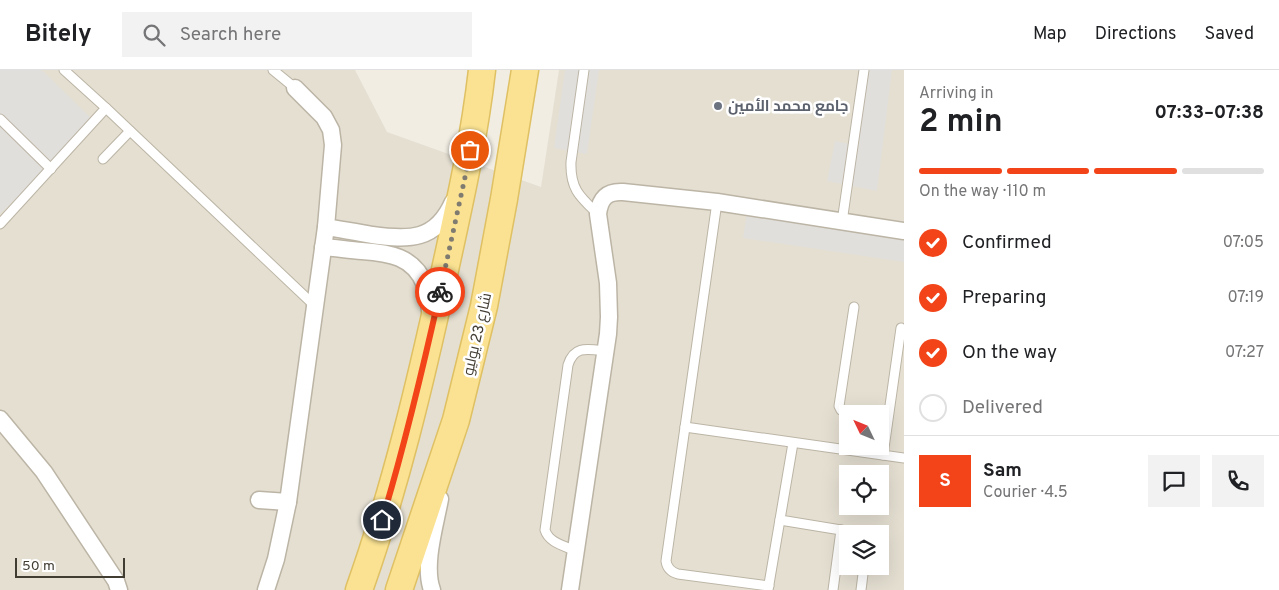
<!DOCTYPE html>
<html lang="en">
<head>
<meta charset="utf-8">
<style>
	body { margin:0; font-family:Overpass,Cairo,sans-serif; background:#f2f2f2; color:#202124; height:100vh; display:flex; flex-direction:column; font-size:19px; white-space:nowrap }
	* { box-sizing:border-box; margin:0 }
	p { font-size:16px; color:#757577 }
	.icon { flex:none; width:28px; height:28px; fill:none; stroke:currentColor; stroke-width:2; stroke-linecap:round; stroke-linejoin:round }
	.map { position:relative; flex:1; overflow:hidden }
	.drawer { display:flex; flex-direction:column; background:#fff; width:375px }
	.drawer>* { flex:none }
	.needle { width:32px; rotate:313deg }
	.tools { position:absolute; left:839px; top:335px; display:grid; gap:10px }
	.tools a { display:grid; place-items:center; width:50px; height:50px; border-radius:0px; background:#fff; box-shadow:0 5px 20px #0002; font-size:25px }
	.scale { position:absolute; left:15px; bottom:12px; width:110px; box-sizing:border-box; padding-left:5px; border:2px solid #423d33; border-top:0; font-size:14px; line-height:18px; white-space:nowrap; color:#423d33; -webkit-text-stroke:4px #fff; paint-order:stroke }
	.pin { position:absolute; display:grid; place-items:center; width:42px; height:42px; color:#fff; margin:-21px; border:2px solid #fff; border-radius:50%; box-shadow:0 1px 5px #0007 }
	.courier { position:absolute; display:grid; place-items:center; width:50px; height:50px; margin:-25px; border:4px solid #f24418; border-radius:50%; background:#fff; color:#222; box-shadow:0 1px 6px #0007 }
	.headline em { font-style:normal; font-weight:700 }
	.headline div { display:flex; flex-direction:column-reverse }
	.headline { display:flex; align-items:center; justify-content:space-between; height:85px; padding:0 15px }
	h1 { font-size:32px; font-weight:700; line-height:38px }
	.bar { display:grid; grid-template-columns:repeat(4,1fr); gap:8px 5px; align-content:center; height:60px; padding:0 15px }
	.bar i { height:6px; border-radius:4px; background:#e0e0e0 }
	.bar .selected { background:#f24418 }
	.bar p { grid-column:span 4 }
	.line { display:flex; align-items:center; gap:12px; padding:0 15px; border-top:1px solid #e0e0e0 }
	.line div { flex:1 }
	.round { display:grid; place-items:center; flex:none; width:52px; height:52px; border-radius:0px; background:#f2f2f2 }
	ol { padding:0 15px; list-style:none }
	li { display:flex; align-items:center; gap:15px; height:55px }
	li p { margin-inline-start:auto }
	li .icon { padding:5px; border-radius:50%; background:#f24418; color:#fff; stroke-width:4 }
	li:last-child { color:#757577 }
	li i { width:28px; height:28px; border:2px solid #e0e0e0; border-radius:50% }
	header { display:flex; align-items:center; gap:30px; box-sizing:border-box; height:70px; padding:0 25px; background:#fff; border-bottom:1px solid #e0e0e0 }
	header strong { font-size:24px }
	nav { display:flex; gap:28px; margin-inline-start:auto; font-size:18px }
	.search { width:350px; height:45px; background:#f2f2f2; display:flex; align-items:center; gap:12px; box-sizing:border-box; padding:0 18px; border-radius:0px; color:#757577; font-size:19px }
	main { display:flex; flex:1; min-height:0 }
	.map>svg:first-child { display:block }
	.residential { fill:#e4dfd1; fill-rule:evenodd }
	.parking { fill:#e1dfdb }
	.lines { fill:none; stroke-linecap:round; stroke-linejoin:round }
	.service-casing { stroke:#bcb5a6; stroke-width:11 }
	.minor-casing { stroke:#bcb5a6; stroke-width:19 }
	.primary-casing { stroke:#dfc063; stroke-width:29 }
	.service { stroke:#fff; stroke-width:9 }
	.minor { stroke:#fff; stroke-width:16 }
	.primary { stroke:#fae292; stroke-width:26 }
	.done { stroke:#7f7b71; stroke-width:5; stroke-dasharray:0 9 }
	.route { stroke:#f24418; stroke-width:6 }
	.worship-dot { fill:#6b7280; stroke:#fff; stroke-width:2 }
	.labels { text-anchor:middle; stroke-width:5; stroke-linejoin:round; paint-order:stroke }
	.worship-label { font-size:15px; font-weight:bold; fill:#5b616d; stroke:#fff; text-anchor:start }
	.street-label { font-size:15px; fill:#423d33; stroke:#fff }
</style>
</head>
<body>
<header>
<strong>Bitely</strong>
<div class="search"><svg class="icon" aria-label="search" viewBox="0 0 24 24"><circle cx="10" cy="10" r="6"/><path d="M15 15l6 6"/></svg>Search here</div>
<nav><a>Map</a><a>Directions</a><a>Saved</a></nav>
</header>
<main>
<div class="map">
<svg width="904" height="520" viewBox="0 0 904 520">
	<rect width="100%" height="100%" fill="#f1ede3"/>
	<path class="residential" d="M0 0H355L387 62 541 117 559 0H904V520H0ZM848 344H880V376H848ZM848 404H880V436H848ZM848 464H880V496H848Z"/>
	<g class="parking">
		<polygon points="0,0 42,0 95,52 0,144"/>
		<polygon points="565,0 599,0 587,84 554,78"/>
		<polygon points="859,0 892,0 877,121 827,111 835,71 850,74 850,60"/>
		<polygon points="747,143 904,167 904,192 743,168"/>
	</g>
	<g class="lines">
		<g class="service-casing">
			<g id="service">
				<polyline points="64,0 106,38 315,236"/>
				<polyline points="273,0 295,18"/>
				<path d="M584 0 571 92C570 119 580 127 598 144"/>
				<polyline points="0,49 51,99"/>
				<polyline points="103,89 130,61"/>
				<path d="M717 132 666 491C667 498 671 502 678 504L769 516"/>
				<polyline points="842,152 864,0"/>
				<polyline points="0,154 106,38"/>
				<polyline points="848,344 841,340 839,336 854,237"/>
				<polyline points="685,357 904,388"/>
				<polyline points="883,385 901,258"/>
				<polyline points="780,450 841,460"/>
				<path d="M576 481C565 476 549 473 545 460L568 295C574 275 588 279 606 281"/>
				<polyline points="768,520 793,373"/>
				<polyline points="833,520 841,460 861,464"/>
				<polyline points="861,520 864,496"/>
			</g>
		</g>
		<g class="minor-casing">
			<g id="minor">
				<path d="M326 157C342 160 357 162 372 165 409 170 436 171 453 132"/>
				<path d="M323 177C336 178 349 180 362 181 389 183 414 186 425 215 429 223 429 233 430 241"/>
				<polyline points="0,349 44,402 116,511 119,520"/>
				<polyline points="259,430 288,432"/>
				<polyline points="266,520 276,489 288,432 326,157 333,75 331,60 324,47 295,18"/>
				<path d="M432 520C423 495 435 456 440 429"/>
				<path d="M570 520 608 264 609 247 608 213 598 144C600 129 606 121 623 122L717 132 904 161"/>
			</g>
		</g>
		<g class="primary-casing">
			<g id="primary">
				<path d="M359 520C395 419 420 314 443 209 458 140 474 71 482 0"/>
				<polyline points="399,520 456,350 484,236 504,129 525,0"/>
			</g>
		</g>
		<use href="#service" class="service"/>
		<use href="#minor" class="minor"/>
		<use href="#primary" class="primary"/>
	</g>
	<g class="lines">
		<polyline class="done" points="440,222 467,98 470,80"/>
		<path class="route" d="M382 450C405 375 423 298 440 222"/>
	</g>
	<circle class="worship-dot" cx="718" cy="36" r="5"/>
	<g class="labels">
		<g class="worship-label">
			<text x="728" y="41">جامع محمد الأمين</text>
		</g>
		<g class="street-label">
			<text transform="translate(477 264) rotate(-77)" y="5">شارع 23 يوليو</text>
		</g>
	</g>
</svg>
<div class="tools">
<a><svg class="needle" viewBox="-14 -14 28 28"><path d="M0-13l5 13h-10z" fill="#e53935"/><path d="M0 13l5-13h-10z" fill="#757577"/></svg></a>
<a><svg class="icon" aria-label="locate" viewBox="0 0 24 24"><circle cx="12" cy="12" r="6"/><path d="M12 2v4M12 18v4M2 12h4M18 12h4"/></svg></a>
<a><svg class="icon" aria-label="layers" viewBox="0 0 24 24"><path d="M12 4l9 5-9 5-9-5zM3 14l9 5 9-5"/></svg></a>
</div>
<div class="scale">50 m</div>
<div class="pin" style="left:470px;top:80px;background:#ea580c"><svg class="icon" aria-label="bag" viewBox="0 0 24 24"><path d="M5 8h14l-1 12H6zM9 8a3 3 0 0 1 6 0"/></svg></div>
<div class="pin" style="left:382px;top:450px;background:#1f2937"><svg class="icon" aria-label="home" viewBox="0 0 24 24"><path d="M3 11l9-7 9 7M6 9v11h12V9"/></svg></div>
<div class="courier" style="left:440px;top:222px"><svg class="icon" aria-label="bike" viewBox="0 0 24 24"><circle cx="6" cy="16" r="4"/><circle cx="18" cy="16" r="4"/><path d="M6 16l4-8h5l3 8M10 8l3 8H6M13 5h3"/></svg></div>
</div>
<section class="drawer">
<div class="headline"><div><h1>2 min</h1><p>Arriving in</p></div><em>07:33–07:38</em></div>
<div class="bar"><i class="selected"></i><i class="selected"></i><i class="selected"></i><i></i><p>On the way · 110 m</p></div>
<ol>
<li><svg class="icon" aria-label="check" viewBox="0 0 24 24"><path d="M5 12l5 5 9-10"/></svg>Confirmed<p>07:05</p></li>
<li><svg class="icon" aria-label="check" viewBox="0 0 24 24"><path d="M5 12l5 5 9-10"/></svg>Preparing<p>07:19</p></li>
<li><svg class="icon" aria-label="check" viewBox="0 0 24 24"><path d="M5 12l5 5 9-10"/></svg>On the way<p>07:27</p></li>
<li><i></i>Delivered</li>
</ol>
<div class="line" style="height:90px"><b class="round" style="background:#f24418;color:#fff">S</b><div><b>Sam</b><p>Courier · 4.5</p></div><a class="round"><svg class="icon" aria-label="chat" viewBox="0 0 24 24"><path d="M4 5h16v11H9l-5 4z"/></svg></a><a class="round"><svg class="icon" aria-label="phone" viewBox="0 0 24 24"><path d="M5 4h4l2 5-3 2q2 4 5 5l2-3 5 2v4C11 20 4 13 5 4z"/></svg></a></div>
</section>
</main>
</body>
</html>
